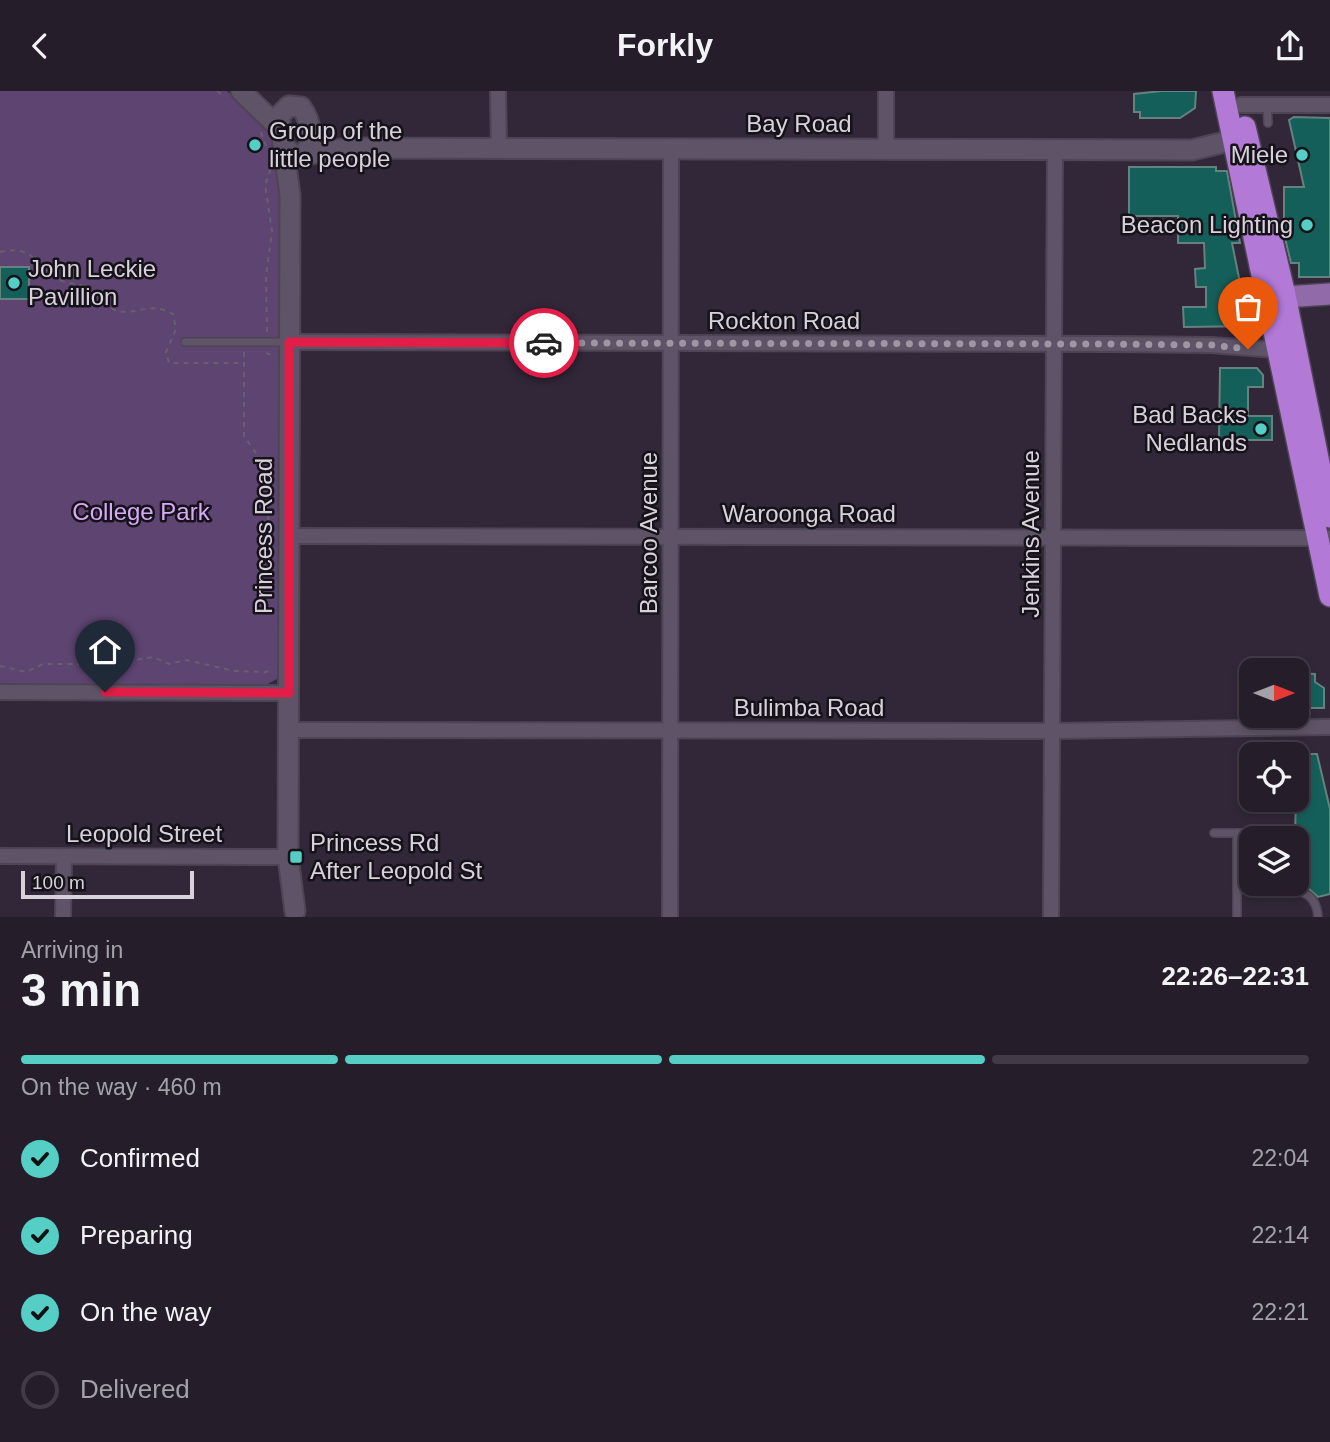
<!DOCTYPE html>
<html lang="en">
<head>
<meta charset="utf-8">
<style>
	body { margin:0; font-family:Helvetica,sans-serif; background:#2d2632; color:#f1f3f6; height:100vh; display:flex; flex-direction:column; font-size:26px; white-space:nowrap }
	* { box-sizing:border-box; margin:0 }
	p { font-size:23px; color:#a3a2a8 }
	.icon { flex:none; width:38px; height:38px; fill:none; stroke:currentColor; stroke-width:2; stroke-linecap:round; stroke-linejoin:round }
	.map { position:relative; height:826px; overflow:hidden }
	.sheet { display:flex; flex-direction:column; background:#251d2a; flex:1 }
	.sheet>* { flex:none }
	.needle { width:46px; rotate:90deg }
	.controls { position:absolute; left:1239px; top:567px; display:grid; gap:14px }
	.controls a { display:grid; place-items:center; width:70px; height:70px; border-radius:14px; background:#251d2a; box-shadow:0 4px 10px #0003,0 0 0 2px #423b47; font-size:35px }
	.scale { position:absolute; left:21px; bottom:18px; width:173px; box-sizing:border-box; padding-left:7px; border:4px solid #d8d1dc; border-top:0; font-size:19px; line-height:24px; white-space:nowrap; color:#d8d1dc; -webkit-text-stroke:5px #161219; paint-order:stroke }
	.pin { position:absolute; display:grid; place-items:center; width:60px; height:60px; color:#fff; margin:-72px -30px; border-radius:50% 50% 50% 0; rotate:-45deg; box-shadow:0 0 7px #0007 }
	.pin .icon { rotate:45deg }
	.courier { position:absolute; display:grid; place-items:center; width:70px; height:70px; margin:-35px; border:5px solid #e11d48; border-radius:50%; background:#fff; color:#222; box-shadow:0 2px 9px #0007 }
	.headline em { font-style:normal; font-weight:800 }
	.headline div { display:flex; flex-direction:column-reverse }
	.headline { display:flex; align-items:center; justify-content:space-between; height:119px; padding:0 21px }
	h1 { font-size:46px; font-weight:800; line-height:52px }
	.bar { display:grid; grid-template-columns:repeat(4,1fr); gap:10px 7px; align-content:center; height:84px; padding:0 21px }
	.bar i { height:9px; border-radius:5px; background:#423b47 }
	.bar .selected { background:#55cec5 }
	.bar p { grid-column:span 4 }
	ol { padding:0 21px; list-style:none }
	li { display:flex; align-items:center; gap:21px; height:77px }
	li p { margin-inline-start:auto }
	li .icon { padding:7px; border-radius:50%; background:#55cec5; color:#111; stroke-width:4 }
	li:last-child { color:#a3a2a8 }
	li i { width:38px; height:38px; border:4px solid #423b47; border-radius:50% }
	header { display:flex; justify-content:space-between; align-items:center; height:91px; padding:0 21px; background:#251d2a; font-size:32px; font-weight:800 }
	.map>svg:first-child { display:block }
	.green { fill:#5e4470 }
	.building { fill:#155f5a; stroke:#65827f; stroke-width:2 }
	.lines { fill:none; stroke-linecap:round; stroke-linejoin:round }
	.lane-casing { stroke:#4e4554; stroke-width:10 }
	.street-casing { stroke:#4e4554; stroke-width:18 }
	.secondary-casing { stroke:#4e4554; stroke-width:23 }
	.primary-casing { stroke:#4e4554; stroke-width:24 }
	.highway-casing { stroke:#4e4554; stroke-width:24 }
	.path { stroke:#685f6e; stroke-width:2; stroke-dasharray:5 5; stroke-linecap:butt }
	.lane { stroke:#5f5467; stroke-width:7 }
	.street { stroke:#5f5467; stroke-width:14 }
	.secondary { stroke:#5f5467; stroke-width:19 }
	.primary { stroke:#916aaa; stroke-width:21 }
	.highway { stroke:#b279d7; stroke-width:21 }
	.done { stroke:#9e96a3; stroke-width:7; stroke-dasharray:0 12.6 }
	.route { stroke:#e11d48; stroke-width:9 }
	.poi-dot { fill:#55cec5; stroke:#161219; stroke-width:2.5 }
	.labels { text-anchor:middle; stroke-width:5; stroke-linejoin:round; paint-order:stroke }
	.street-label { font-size:24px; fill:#d8d1dc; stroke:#161219 }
	.poi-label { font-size:24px; fill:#d8d1dc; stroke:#161219; text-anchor:start }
	.park-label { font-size:24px; fill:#d7a9f7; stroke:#161219 }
</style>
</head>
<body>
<header><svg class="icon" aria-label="back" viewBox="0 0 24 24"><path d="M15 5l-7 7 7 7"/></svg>Forkly<svg class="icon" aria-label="share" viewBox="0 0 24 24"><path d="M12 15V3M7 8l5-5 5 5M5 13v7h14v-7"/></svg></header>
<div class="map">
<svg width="1330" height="826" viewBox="0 0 1330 826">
	<rect width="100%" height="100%" fill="#312738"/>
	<polygon class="green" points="0,0 227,0 275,43 280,76 281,578 277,588 260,597 0,595"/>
	<g class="building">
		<polygon points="1162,0 1196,0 1195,17 1180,27 1140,27 1140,21 1134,21 1134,3"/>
		<polygon points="1294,26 1330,27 1330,186 1299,186 1299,172 1291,172 1284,143 1284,96 1304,96 1289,29"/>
		<polygon points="1129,76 1216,76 1216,80 1227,80 1240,152 1232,152 1241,197 1251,197 1259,235 1184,236 1183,216 1206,216 1206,196 1196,196 1195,178 1205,177 1204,152 1178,152 1178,125 1129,125"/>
		<rect x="0" y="176" width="29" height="32"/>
		<polygon points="1220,277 1257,277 1263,284 1263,296 1248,296 1248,325 1272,325 1272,349 1219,349"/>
		<polygon points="1297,582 1315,583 1315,591 1324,597 1324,617 1297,617"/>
		<polygon points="1297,663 1317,663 1330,718 1330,803 1318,806 1308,797 1295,746"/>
	</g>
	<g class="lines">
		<g class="lane-casing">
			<g id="lane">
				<polyline points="1267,13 1268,32"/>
				<polyline points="185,251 288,251"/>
				<polyline points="1214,742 1291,742"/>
				<path d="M1260 793 1263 799C1288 799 1316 794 1318 826"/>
				<polyline points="1237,826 1237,742"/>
			</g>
		</g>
		<g class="street-casing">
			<g id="street">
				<polyline points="498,0 499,58"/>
				<polyline points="886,0 886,58"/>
				<polyline points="1241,14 1330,14"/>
				<polyline points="289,251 1110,253 1211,254 1277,259"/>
				<polyline points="289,445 1330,447"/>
				<polyline points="0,601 289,602"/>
				<polyline points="289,639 1052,640 1330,636"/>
				<polyline points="0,765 288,766"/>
				<polyline points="63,826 64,766"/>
				<polyline points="670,826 671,58"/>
				<polyline points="1051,826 1055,60"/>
			</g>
		</g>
		<g class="secondary-casing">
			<g id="secondary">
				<polyline points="241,0 279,37"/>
				<path d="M289 15 301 16C311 30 317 55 300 66L292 63 283 54 279 25Z"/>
				<polyline points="283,54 290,104 288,766 295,820"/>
				<polyline points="305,64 349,57 1192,59 1246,46"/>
			</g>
		</g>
		<g class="primary-casing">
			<polyline id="primary" points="1269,207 1330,203"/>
		</g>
		<g class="highway-casing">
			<g id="highway">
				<polyline points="1223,0 1330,505"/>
				<polyline points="1245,36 1285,204 1330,426"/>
			</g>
		</g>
		<g class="path">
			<polyline points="217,0 225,6"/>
			<polyline points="261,41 266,55"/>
			<path d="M0 161C35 153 35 176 60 189 68 193 78 192 86 196 96 201 102 212 111 217 133 229 146 208 173 223L176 238 166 261 169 272H244"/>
			<polyline points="267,241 266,185 272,140 265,94 271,77"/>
			<polyline points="244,261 244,345 265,375 272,487"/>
			<polyline points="266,262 275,265"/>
			<polyline points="0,575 26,581 43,573 111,573 153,566 169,573 186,569 235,580 266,581 272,576"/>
		</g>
		<use href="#lane" class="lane"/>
		<use href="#street" class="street"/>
		<use href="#secondary" class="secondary"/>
		<use href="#primary" class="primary"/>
		<use href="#highway" class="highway"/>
	</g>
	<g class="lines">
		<polyline class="done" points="544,252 1110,253 1211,254 1248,258"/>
		<polyline class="route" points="105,601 289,602 289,251 544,252"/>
	</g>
	<g class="poi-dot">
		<circle cx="255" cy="54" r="7"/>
		<circle cx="1302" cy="64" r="7"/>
		<circle cx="1307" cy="134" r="7"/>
		<circle cx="14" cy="192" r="7"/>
		<circle cx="1261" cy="338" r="7"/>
		<rect x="289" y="759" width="14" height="14" rx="3.5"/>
	</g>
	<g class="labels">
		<g class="street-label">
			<text x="799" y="41">Bay Road</text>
			<text x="784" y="238">Rockton Road</text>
			<text x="809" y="431">Waroonga Road</text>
			<text transform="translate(649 442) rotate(-90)" y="8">Barcoo Avenue</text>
			<text transform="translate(1031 443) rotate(-90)" y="8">Jenkins Avenue</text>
			<text transform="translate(264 445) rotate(-90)" y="8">Princess Road</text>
			<text x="809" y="625">Bulimba Road</text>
			<text x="144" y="751">Leopold Street</text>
		</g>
		<g class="poi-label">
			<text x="269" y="48">Group of the<tspan x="269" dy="28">little people</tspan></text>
			<text x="1288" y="72" text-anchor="end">Miele</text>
			<text x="1293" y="142" text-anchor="end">Beacon Lighting</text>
			<text x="28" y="186">John Leckie<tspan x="28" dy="28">Pavillion</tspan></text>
			<text x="1247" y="332" text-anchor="end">Bad Backs<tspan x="1247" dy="28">Nedlands</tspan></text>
			<text x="310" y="760">Princess Rd<tspan x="310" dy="28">After Leopold St</tspan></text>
		</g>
		<g class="park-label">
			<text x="141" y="429">College Park</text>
		</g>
	</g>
</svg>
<div class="controls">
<a><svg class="needle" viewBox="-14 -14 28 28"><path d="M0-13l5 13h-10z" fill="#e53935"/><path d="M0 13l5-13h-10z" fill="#a3a2a8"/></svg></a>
<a><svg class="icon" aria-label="locate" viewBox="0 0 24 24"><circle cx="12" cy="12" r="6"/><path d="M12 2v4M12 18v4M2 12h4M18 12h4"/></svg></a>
<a><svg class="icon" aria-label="layers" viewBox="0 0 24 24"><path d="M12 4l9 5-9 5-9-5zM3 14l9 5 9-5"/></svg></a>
</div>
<div class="scale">100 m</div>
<div class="pin" style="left:1248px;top:258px;background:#ea580c"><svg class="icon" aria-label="bag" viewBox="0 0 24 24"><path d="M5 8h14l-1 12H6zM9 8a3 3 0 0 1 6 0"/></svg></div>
<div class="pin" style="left:105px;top:601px;background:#1f2937"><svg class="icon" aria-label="home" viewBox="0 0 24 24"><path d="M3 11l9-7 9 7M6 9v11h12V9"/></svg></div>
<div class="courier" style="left:544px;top:252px"><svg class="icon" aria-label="car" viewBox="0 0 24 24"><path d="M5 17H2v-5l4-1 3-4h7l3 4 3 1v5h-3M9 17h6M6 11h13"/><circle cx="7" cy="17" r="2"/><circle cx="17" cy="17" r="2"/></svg></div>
</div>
<section class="sheet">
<div class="headline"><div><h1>3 min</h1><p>Arriving in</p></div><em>22:26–22:31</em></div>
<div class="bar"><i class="selected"></i><i class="selected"></i><i class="selected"></i><i></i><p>On the way · 460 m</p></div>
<ol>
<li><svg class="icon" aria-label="check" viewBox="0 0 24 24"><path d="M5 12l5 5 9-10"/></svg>Confirmed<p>22:04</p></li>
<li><svg class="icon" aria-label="check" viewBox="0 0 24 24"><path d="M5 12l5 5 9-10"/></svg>Preparing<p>22:14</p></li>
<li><svg class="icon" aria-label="check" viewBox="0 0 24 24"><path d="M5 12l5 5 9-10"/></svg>On the way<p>22:21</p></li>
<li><i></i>Delivered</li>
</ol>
</section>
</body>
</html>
